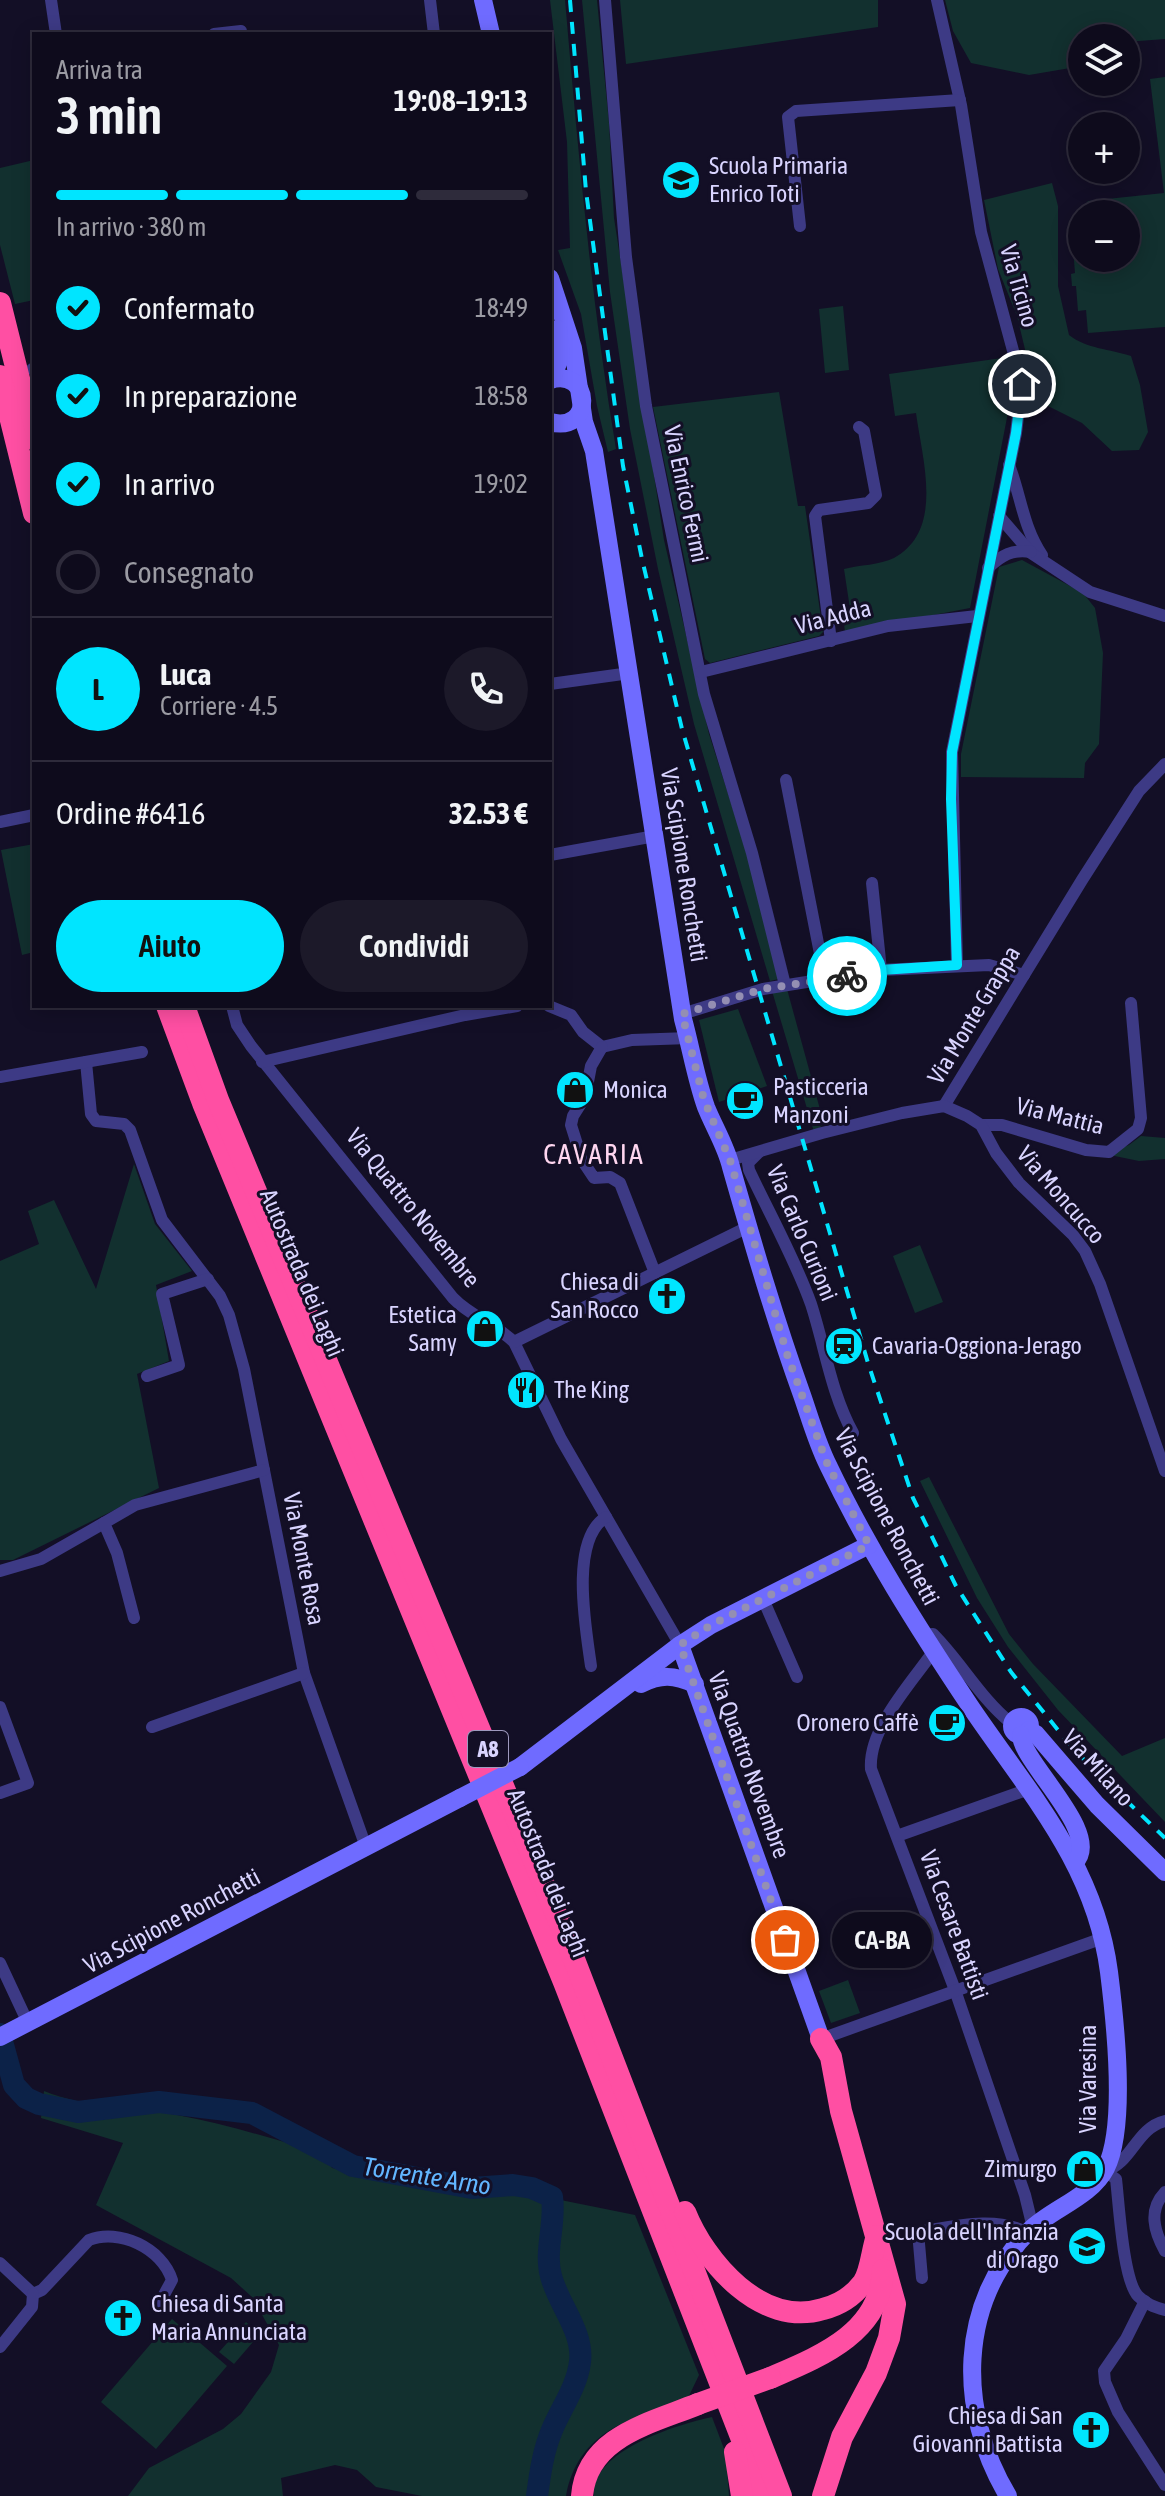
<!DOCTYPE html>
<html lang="it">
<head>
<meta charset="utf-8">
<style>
	body { margin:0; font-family:"Asap Condensed",sans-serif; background:#1c1929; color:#f1f3f6; height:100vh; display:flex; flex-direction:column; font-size:30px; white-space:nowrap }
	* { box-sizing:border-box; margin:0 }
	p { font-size:26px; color:#9b9ba3 }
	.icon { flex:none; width:44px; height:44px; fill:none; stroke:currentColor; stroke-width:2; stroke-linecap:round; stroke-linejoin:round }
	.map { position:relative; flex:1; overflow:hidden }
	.panel { position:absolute; left:32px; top:32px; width:520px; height:976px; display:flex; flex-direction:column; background:#0e0b1c; border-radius:0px; box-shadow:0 4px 20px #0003,0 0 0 2px #2e2b3b }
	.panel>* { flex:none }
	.tools { position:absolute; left:1068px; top:24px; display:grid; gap:16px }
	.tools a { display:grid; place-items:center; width:72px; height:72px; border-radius:50%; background:#0e0b1c; box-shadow:0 4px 20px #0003,0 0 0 2px #2e2b3b; font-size:40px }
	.pin { position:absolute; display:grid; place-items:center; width:68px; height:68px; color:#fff; margin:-34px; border:4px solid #fff; border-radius:50%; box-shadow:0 2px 8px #0007 }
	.courier { position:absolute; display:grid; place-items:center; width:80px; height:80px; margin:-40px; border:6px solid #00e5ff; border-radius:50%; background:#fff; color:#222; box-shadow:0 2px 10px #0007 }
	.bubble { position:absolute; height:56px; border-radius:28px; background:#0e0b1c; box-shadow:0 4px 20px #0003,0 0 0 2px #2e2b3b; font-size:26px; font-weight:600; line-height:56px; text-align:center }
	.overview em { font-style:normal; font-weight:600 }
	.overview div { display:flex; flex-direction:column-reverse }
	.overview { display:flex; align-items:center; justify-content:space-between; height:136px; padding:0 24px }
	h1 { font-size:52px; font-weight:600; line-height:60px }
	.bar { display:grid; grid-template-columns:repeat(4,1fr); gap:12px 8px; align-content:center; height:96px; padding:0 24px }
	.bar i { height:10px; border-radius:6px; background:#2e2b3b }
	.bar .active { background:#00e5ff }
	.bar p { grid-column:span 4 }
	.line { display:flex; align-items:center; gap:20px; padding:0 24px; border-top:2px solid #2e2b3b }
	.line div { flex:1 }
	.round { display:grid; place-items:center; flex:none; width:84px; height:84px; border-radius:42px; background:#1c1929 }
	ol { padding:0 24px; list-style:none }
	li { display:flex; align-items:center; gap:24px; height:88px }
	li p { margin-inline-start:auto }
	li .icon { padding:8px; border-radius:50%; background:#00e5ff; color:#111; stroke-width:4 }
	li:last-child { color:#9b9ba3 }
	li i { width:44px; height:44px; border:4px solid #2e2b3b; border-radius:50% }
	.action { display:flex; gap:16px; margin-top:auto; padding:16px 24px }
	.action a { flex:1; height:92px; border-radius:48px; background:#00e5ff; color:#111; font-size:32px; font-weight:600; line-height:92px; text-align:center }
	.action a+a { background:#1c1929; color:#f1f3f6 }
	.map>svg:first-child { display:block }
	.green { fill:#12302f; fill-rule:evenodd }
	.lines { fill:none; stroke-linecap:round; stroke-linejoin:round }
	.river { stroke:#0c2248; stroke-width:22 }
	.street { stroke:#3d3a85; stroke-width:12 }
	.secondary { stroke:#6f6bff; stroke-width:18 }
	.highway { stroke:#ff4fa3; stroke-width:22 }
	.rail { stroke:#00e5ff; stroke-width:4; stroke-dasharray:12 10; stroke-linecap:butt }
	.secondary-bridge { stroke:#6f6bff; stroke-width:18 }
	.highway-bridge { stroke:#ff4fa3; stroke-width:22 }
	.done { stroke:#948fb3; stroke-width:8; stroke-dasharray:0 14.4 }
	.route { stroke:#00e5ff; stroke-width:10 }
	.labels { text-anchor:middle; stroke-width:6; stroke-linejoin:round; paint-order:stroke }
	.shield { fill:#130f26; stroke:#9e99be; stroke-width:2 }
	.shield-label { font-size:22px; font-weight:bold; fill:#d9d4ff }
	.poi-label { font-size:24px; fill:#d9d4ff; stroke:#130f26; text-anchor:start }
	.street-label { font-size:24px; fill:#d9d4ff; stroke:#130f26 }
	.water-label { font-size:26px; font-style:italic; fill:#62b6ff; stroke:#130f26 }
	.quarter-label { font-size:28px; letter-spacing:2px; fill:#ffd6f0; stroke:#130f26 }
</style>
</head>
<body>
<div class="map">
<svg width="1165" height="2496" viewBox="0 0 1165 2496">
	<rect width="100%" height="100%" fill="#130f26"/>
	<g class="green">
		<path d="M550 0H565C578 150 591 300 616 449L608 452 597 406 581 314 558 250 570 248 567 142Z"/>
		<polygon points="582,0 597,0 609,123 614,218 664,540 709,734 746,850 779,979 770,981 694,724 658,569 630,429 610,292"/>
		<polygon points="620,0 878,0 878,27 626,64"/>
		<polygon points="945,0 1165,0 1165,39 1126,42 1126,38 1082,38 1082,66 1029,75 971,63 953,31"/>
		<path d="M1165 77V327L1088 333 1086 310 1078 311 1076 286H1072L1071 274 1075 273 1073 248 1080 247 1078 213 1088 201 1164 193 1150 79ZM1082 214H1126V258H1082Z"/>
		<polygon points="34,160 34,300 15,304 0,245 0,168"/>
		<path d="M1052 183 1058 206V286L1069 335C1087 349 1110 349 1131 356L1140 385 1148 432 1139 450 1112 451 1082 423 1046 405 1034 387 1017 316 998 269 984 200Z"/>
		<polygon points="843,306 849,370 825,373 819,309"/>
		<path d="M1009 357 1011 397 970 608 845 632 844 624 852 622 844 569C859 565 880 565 894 558 945 530 922 459 916 413L895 416 889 374Z"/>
		<polygon points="779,392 798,506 805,506 823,632 819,636 710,663 705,659 653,407"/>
		<polygon points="1022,560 1083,593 1095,608 1103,653 1099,744 1085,763 1084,778 961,777 961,754 999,567"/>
		<polygon points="34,844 34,952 22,955 1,850"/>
		<polygon points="787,989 824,1124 814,1132 772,991"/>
		<polygon points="738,1009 767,1086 719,1102 699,1020"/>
		<polygon points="1141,1136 1165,1138 1165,1159 1139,1161 1105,1154 1129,1145"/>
		<polygon points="134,1164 155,1224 192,1271 156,1285 169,1361 137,1374 159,1488 13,1560 0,1560 0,1261 39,1244 28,1211 54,1200 96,1289"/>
		<polygon points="920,1245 943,1302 915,1313 893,1256"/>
		<polygon points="929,1477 1009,1634 1033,1664 1122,1756 1165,1738 1165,1822 1058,1710 1008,1647 977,1598 920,1481"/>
		<polygon points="848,1980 860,2013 831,2023 819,1991"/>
		<path d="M44 2091C85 2108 133 2107 177 2115 228 2124 278 2141 327 2154L332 2168 491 2191 526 2193 635 2215 699 2375 687 2400C631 2419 579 2429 566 2496H422L376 2487 357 2470 335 2465 281 2478 283 2496H128L149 2468 223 2429 241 2414 271 2372 279 2345 252 2297 231 2278 96 2205 123 2143 41 2118Z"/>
		<polygon points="172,2319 227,2366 156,2449 101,2402"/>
		<polygon points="246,2322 260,2334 234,2364 219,2352"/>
		<path d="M712 2417 726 2454 729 2496H594C589 2451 679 2424 712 2417Z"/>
	</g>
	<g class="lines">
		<path class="river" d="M0 2034 14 2085 26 2098 39 2104 78 2112 159 2102 252 2113 353 2166 472 2188 513 2185 532 2188 552 2197C556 2223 544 2251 551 2276 558 2304 584 2332 580 2362 577 2387 561 2408 552 2430 543 2451 540 2474 537 2496"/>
		<g class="street">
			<polyline points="51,0 56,34"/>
			<polyline points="430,0 434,34"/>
			<polyline points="605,0 626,257 646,406 704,694 752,853 785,985"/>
			<polyline points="937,0 961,105 981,232 1022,384 1016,433 952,752 957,965"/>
			<polyline points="214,34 241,31"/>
			<polyline points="800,226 788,117 796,111 960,100"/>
			<polyline points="32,369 34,368"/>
			<path d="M1009 465C1021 496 1023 527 1042 555"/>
			<polyline points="999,516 1031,553 1090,592 1165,616"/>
			<path d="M988 568C1002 555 1012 549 1031 552"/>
			<polyline points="831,641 815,516 819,510 868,503 876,495 864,431 859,427"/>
			<polyline points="701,672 888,626 977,616"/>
			<polyline points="550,684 630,673"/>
			<polyline points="786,780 825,979"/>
			<polyline points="0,822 34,815"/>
			<polyline points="550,855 655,836"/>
			<polyline points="872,883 881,970"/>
			<path d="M232 1006 237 1025 251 1046 453 1298C471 1317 496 1324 514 1342L561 1439 680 1645"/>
			<polyline points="549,1006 571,1015 583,1032 602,1047 632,1040 689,1038"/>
			<polyline points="682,1014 763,989 881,970 989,965 1024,975"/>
			<polyline points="602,1047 591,1066 585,1097 573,1116 571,1125 582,1160 594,1178 610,1177 620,1183 655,1273"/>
			<polyline points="86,1062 91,1114 96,1121 124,1124 130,1130 162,1220 220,1296 229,1315 244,1369 304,1673 366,1847"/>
			<polyline points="262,1062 465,1015 517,1006"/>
			<polyline points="0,1077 142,1052"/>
			<polyline points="944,1106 1082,880 1139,791 1165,764"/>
			<polyline points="981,1125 1002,1125 1086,1150 1109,1152 1138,1129 1141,1118 1131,1003"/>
			<path d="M759 1152 748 1163 749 1170C769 1213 795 1259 811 1304 825 1347 831 1393 853 1433"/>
			<polyline points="730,1160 822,1133 902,1113 944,1106 967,1116 981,1125 996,1153 1019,1183 1073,1235 1085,1251 1100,1284 1165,1471"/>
			<polyline points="514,1342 748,1227"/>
			<polyline points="147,1376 179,1365 162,1294 208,1279"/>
			<polyline points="0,1571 41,1559 104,1523"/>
			<polyline points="763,1599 797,1677"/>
			<polyline points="134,1618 117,1553 104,1523 135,1505 264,1470"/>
			<path d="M923 1635 933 1634C961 1662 980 1698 1011 1723"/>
			<path d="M933 1652C911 1683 868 1729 871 1769L955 1990 1025 2195 1033 2228"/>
			<path d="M591 1666C586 1629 569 1540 606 1517"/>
			<polyline points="0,1707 28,1783 0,1793"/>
			<polyline points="152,1727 304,1673"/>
			<polyline points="897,1836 1029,1789"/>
			<polyline points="0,1963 28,2023"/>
			<polyline points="821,2039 1103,1938"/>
			<path d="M1105 2171 1116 2179C1119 2204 1123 2280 1138 2296 1146 2304 1154 2307 1165 2310"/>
			<path d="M1105 2171C1132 2163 1136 2128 1165 2121"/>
			<path d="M1165 2192C1148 2210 1154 2231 1165 2251"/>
			<polyline points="0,2263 33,2294"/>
			<path d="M922 2278 918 2232C951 2227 997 2215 1027 2233"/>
			<path d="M33 2294 42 2290 89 2240C119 2228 162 2248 172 2280L159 2304"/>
			<polyline points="1145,2301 1126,2339 1104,2371 1105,2382 1118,2412 1165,2485"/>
			<polyline points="0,2347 32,2307 33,2294"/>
		</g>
		<g class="secondary">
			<polyline points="483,0 491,34"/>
			<path d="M550 278 573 348 584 422 594 451 683 1019C691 1048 696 1079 706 1107 714 1127 726 1146 731 1167 753 1244 775 1320 802 1395 810 1418 817 1443 828 1465 868 1549 918 1628 970 1706 1028 1792 1095 1864 1109 1972 1115 2020 1127 2125 1106 2168 1091 2197 1053 2208 1030 2230 957 2303 957 2411 1008 2496"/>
			<path d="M550 380C592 367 594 434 550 422"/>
			<polyline points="551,380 561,356 558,329"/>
			<polyline points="680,1645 821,2039"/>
			<path d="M641 1684C661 1674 674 1675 695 1684"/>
			<circle cx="1021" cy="1726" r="9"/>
			<polyline points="1029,1730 1036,1734 1097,1805 1165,1872"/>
			<path d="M1021 1735C1021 1762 1103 1833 1075 1862"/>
			<polyline points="520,1767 680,1645 711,1625 869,1545"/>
			<polyline points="0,2037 460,1798"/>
		</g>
		<g class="highway">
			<polyline points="0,303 34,439"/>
			<polyline points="0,376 34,513"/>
			<polyline points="167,1006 203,1103 564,1982 764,2496"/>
			<polyline points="184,1006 218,1100 562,1928 781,2496"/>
			<polyline points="821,2039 831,2057 841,2111 895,2304 889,2338 876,2373 842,2437 823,2496"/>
			<path d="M685 2212C705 2262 761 2328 823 2309 839 2305 853 2296 863 2283 871 2272 872 2250 877 2236"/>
			<path d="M770 2378C819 2357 881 2333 883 2270"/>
			<polyline points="735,2452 742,2496"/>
			<path d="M582 2496C587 2436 652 2423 698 2404"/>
		</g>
		<polyline class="rail" points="570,0 586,191 623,466 642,559 682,729 868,1363 913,1498 956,1586 1011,1672 1075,1751 1165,1838"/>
		<polyline class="secondary-bridge" points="460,1798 520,1767"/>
		<polyline class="highway-bridge" points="698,2404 770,2378"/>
	</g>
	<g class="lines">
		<polyline class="done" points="785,1940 680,1645 711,1625 869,1545 826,1461 787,1354 730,1160 704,1100 682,1014 763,989 847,976"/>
		<polyline class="route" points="847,976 881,970 957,965 951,799 952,752 1016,433 1022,384"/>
	</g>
	<defs>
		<g id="school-disc" transform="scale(2)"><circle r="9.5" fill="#00e5ff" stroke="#130f26"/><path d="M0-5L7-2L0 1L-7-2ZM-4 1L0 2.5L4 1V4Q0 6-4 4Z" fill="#111"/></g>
		<g id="shop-disc" transform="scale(2)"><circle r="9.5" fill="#00e5ff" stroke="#130f26"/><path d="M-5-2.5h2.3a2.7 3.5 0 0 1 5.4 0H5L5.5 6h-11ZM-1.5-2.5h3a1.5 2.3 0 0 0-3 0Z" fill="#111"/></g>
		<g id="cafe-disc" transform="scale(2)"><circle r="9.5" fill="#00e5ff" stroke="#130f26"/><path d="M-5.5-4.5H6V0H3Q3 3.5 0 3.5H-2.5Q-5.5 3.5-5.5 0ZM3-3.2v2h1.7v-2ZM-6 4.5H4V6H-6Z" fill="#111"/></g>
		<g id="church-disc" transform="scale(2)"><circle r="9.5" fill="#00e5ff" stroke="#130f26"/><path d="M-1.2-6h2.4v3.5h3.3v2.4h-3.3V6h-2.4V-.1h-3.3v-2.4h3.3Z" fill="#111"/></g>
		<g id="station-disc" transform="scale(2)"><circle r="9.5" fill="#00e5ff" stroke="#130f26"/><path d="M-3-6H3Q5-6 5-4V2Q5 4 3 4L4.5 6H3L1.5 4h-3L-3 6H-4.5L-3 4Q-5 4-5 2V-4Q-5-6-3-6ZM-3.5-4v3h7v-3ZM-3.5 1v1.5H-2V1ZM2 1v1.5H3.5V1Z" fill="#111"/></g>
		<g id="restaurant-disc" transform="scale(2)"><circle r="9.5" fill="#00e5ff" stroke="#130f26"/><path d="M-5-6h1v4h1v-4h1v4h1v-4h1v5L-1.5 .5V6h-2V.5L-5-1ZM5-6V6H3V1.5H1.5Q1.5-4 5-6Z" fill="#111"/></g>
	</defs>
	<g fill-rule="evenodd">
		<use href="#school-disc" x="681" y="180"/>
		<use href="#shop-disc" x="575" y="1090"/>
		<use href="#cafe-disc" x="745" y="1101"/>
		<use href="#church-disc" x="667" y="1296"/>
		<use href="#shop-disc" x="485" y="1329"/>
		<use href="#station-disc" x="844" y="1346"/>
		<use href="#restaurant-disc" x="526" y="1390"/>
		<use href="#cafe-disc" x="947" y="1723"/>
		<use href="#shop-disc" x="1085" y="2169"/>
		<use href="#school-disc" x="1087" y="2246"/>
		<use href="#church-disc" x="123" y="2318"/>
		<use href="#church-disc" x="1091" y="2430"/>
	</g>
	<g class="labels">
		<rect class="shield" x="468" y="1731" width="40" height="36" rx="6"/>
		<g class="shield-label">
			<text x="488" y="1757">A8</text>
		</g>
		<g class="poi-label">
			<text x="709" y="174">Scuola Primaria<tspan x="709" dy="28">Enrico Toti</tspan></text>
			<text x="773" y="1095">Pasticceria<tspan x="773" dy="28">Manzoni</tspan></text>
			<text x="603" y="1098">Monica</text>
			<text x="639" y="1290" text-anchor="end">Chiesa di<tspan x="639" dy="28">San Rocco</tspan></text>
			<text x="457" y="1323" text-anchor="end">Estetica<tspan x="457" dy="28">Samy</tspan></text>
			<text x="872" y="1354">Cavaria-Oggiona-Jerago</text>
			<text x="554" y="1398">The King</text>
			<text x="919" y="1731" text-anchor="end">Oronero Caffè</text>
			<text x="1057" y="2177" text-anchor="end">Zimurgo</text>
			<text x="1059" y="2240" text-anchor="end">Scuola dell'Infanzia<tspan x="1059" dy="28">di Orago</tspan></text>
			<text x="151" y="2312">Chiesa di Santa<tspan x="151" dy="28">Maria Annunciata</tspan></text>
			<text x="1063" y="2424" text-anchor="end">Chiesa di San<tspan x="1063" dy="28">Giovanni Battista</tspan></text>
		</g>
		<g class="street-label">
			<text transform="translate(1019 286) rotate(74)" y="8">Via Ticino</text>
			<text transform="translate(686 494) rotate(78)" y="8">Via Enrico Fermi</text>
			<text transform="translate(833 617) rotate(-14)" y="8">Via Adda</text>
			<text transform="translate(684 865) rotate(81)" y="8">Via Scipione Ronchetti</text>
			<text transform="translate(974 1015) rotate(-59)" y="8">Via Monte Grappa</text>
			<text transform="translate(1060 1116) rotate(14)" y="8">Via Mattia</text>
			<text transform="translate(1061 1195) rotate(49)" y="8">Via Moncucco</text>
			<text transform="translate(413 1208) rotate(51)" y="8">Via Quattro Novembre</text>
			<text transform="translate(802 1233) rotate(67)" y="8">Via Carlo Curioni</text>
			<text transform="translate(302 1273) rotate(67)" y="8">Autostrada dei Laghi</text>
			<text transform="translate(887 1517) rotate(62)" y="8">Via Scipione Ronchetti</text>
			<text transform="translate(304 1559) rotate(79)" y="8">Via Monte Rosa</text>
			<text transform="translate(749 1765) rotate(70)" y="8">Via Quattro Novembre</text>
			<text transform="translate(1098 1768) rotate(48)" y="8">Via Milano</text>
			<text transform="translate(548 1873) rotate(68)" y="8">Autostrada dei Laghi</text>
			<text transform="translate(172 1921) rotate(-28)" y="8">Via Scipione Ronchetti</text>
			<text transform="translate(954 1925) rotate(70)" y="8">Via Cesare Battisti</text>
			<text transform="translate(1088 2079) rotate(-90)" y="8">Via Varesina</text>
		</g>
		<g class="water-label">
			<text transform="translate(427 2176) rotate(9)" y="9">Torrente Arno</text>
		</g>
		<g class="quarter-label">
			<text x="594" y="1164">CAVARIA</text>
		</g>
	</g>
</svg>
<div class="tools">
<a><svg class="icon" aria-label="layers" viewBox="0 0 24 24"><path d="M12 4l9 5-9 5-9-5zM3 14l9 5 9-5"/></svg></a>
<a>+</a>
<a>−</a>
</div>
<div class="pin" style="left:785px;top:1940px;background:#ea580c"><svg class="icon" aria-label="bag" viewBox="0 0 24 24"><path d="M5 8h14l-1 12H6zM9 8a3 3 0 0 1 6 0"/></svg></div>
<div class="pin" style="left:1022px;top:384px;background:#1f2937"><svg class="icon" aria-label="home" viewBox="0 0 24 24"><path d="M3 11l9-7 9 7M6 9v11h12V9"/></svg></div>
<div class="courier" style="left:847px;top:976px"><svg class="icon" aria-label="bike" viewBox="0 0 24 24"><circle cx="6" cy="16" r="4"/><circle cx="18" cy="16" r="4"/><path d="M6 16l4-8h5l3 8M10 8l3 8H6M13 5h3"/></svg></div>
<div class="bubble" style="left:832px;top:1912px;width:100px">CA-BA</div>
<section class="panel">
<div class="overview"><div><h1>3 min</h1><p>Arriva tra</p></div><em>19:08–19:13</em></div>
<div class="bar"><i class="active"></i><i class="active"></i><i class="active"></i><i></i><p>In arrivo · 380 m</p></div>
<ol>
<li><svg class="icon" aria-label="check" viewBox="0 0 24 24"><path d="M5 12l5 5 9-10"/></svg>Confermato<p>18:49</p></li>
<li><svg class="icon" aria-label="check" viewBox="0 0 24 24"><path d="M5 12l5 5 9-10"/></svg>In preparazione<p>18:58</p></li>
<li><svg class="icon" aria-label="check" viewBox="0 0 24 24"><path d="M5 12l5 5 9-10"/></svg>In arrivo<p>19:02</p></li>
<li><i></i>Consegnato</li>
</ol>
<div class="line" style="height:144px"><b class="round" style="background:#00e5ff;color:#111">L</b><div><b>Luca</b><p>Corriere · 4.5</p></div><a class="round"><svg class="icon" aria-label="phone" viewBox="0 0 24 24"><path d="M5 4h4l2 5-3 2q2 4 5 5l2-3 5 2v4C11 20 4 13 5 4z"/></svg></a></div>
<div class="line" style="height:104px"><div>Ordine #6416</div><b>32.53 €</b></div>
<div class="action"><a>Aiuto</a><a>Condividi</a></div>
</section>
</div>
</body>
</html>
